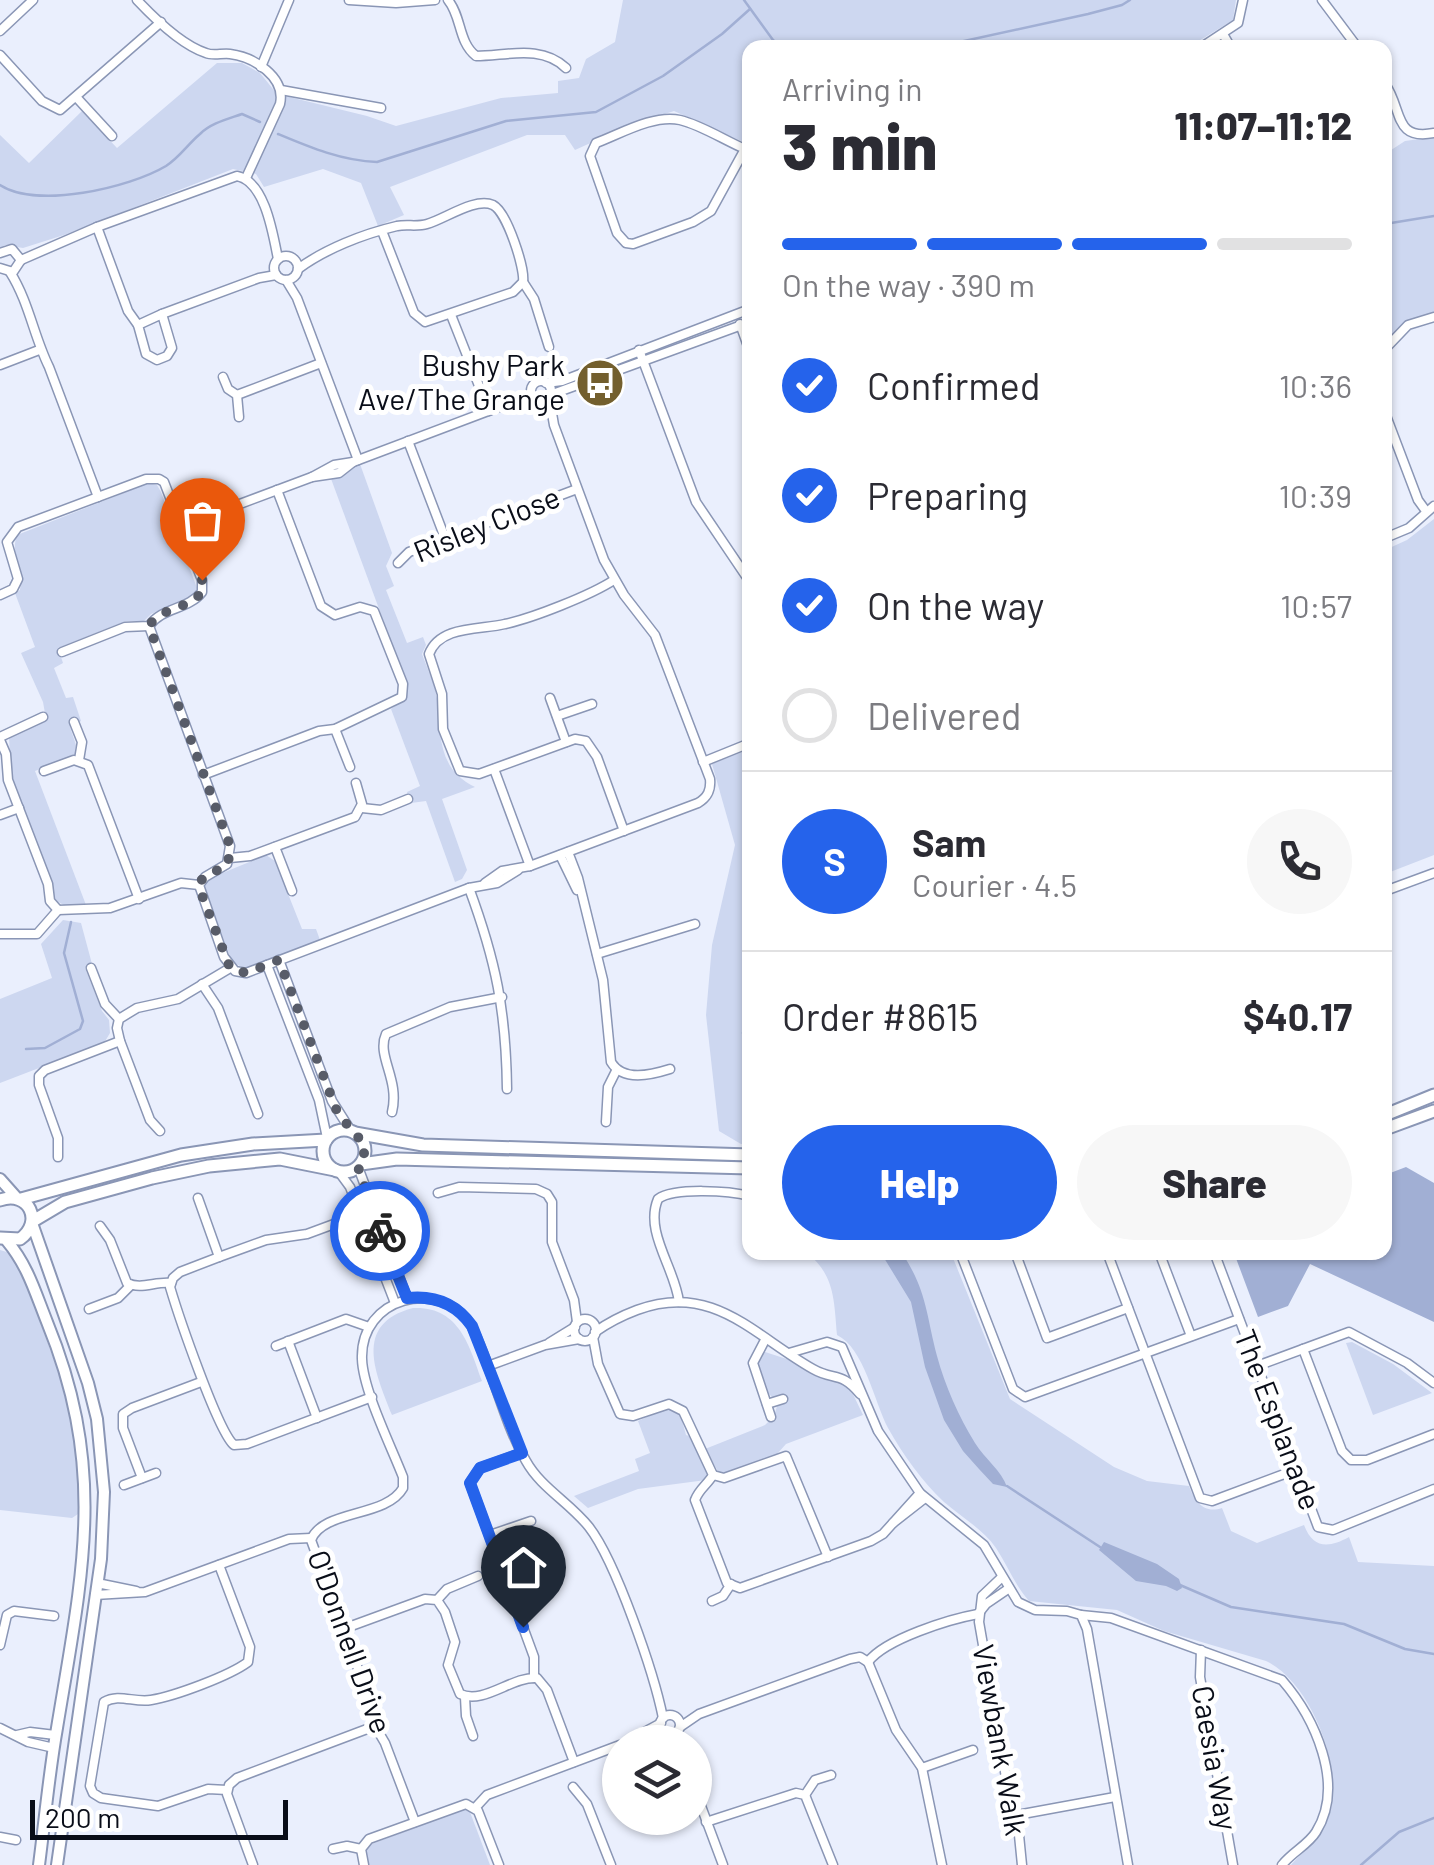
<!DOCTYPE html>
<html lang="en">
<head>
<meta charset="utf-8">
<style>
	body { margin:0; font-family:Barlow,sans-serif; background:#f7f7f7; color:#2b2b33; height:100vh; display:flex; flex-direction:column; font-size:38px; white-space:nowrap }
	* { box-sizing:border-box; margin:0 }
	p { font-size:32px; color:#7c7c81 }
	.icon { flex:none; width:55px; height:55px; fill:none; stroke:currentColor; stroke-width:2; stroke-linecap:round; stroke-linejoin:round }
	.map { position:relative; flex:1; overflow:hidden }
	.sheet { position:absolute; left:742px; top:40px; width:650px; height:1220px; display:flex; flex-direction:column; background:#fff; border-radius:20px; box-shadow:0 2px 8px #0004 }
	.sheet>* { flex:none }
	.fabs { position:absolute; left:602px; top:1725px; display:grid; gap:20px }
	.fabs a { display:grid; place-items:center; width:110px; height:110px; border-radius:50%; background:#fff; box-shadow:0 2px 8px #0004; font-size:50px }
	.scale { position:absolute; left:30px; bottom:25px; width:258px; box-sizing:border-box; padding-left:10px; border:5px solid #090d18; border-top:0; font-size:28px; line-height:35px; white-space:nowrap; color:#090d18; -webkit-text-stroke:8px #fff; paint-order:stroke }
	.pin { position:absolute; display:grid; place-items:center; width:85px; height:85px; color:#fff; margin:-102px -42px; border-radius:50% 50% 50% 0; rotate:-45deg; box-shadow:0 0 10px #0007 }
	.pin .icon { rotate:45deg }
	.courier { position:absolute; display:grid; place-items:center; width:100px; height:100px; margin:-50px; border:8px solid #2563eb; border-radius:50%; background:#fff; color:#222; box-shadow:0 2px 12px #0007 }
	.headline em { font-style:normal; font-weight:800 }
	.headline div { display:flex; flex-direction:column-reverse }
	.headline { display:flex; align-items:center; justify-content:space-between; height:170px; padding:0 40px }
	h1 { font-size:65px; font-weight:800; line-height:75px }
	.bar { display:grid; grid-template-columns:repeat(4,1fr); gap:15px 10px; align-content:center; height:120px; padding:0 40px }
	.bar i { height:12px; border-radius:8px; background:#e1e1e2 }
	.bar .selected { background:#2563eb }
	.bar p { grid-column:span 4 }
	.line { display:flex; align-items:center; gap:25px; padding:0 40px; border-top:2px solid #e1e1e2 }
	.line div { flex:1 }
	.round { display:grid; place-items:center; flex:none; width:105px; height:105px; border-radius:52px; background:#f7f7f7 }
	ol { padding:0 40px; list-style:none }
	li { display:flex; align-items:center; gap:30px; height:110px }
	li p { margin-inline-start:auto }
	li .icon { padding:10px; border-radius:50%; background:#2563eb; color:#fff; stroke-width:4 }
	li:last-child { color:#7c7c81 }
	li i { width:55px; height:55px; border:5px solid #e1e1e2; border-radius:50% }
	.action { display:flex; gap:20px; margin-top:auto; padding:20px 40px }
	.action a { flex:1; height:115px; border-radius:60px; background:#2563eb; color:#fff; font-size:40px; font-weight:800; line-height:115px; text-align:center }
	.action a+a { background:#f7f7f7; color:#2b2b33 }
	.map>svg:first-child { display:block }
	.green { fill:#cdd7f0 }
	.water { fill:#a1afd4 }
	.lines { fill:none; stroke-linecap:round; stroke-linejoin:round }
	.stream { stroke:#a1afd4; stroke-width:2.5 }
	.minor-casing { stroke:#8a96b5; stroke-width:11 }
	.tertiary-casing { stroke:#8a96b5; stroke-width:14 }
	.secondary-casing { stroke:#8a96b5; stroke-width:15 }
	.minor { stroke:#fff; stroke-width:8 }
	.tertiary { stroke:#fff; stroke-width:10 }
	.secondary { stroke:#fff; stroke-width:11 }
	.done { stroke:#585c68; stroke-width:10; stroke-dasharray:0 18 }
	.route { stroke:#2563eb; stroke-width:12 }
	.labels { text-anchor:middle; stroke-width:10; stroke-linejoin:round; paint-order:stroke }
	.poi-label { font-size:30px; fill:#090d18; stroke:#fff; text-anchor:end }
	.street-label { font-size:30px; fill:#090d18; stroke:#fff }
</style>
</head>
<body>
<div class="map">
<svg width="1434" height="1865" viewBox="0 0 1434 1865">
	<rect width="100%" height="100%" fill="#eaeffd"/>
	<g class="green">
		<polygon points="623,0 1236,0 1233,20 1189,47 750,48 750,145 674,111 628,126 575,150 565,135 527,135 390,187 404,215 378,226 361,183 323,169 264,187 256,174 233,169 64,235 23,248 5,245 0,249 0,135 29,163 82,111 117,148 217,63 242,63 260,73 277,94 367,116 396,126 501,98 558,93 558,81 579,78 586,59 615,42"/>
		<polygon points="1434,137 1434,314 1402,325 1385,345 1385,154 1405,141"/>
		<path d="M360 464 392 553 386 566 394 586 386 590 407 643 423 637 426 645 422 654C427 668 435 684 437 699 441 735 437 769 475 787L442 799 467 870 462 879 455 882 426 801 411 803 407 792 420 786 391 709 405 699 406 682 330 476 341 475Z"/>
		<path d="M149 483 157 485 161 492 197 588 196 594 151 614 144 621H126L58 648 63 663 54 668 66 698 73 697 81 721 70 727 76 745 75 755 35 771 86 905 68 907 54 900 52 885 11 775 9 736 46 719 43 702 21 653 35 647 15 593 20 590C23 569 10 554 17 535Z"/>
		<polygon points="1434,519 1434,855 1385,874 1385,550 1407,540"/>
		<polygon points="750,749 750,1144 741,1144 719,1131 706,1015 712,945 735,845 712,764"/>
		<polygon points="266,855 275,861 302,929 316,929 320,940 244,968 232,962 204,886 208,879"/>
		<polygon points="63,920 81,923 92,964 85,968 102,1011 109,1020 110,1033 104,1043 0,1083 0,999 52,978 41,944"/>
		<polygon points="0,1250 10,1253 21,1270 69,1401 76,1433 81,1512 72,1518 0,1510"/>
		<path d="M807 1253H951L1010 1399 1114 1467 1147 1481 1189 1486C1195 1502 1204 1514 1222 1508L1231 1531 1257 1543 1304 1525C1313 1549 1329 1548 1349 1537L1358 1562 1434 1566V1865H1291C1307 1847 1326 1833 1331 1809 1342 1763 1309 1681 1266 1661L1164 1631 1117 1610 1029 1601C1014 1584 1008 1566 996 1548 983 1529 961 1517 944 1502 922 1481 903 1455 888 1428 874 1401 864 1348 837 1335 834 1301 835 1275 807 1253Z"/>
		<path d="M413 1308C459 1306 469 1345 482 1381L392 1415C376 1374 352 1324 413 1308Z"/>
		<polygon points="1352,1342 1393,1364 1432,1393 1373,1415 1346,1343"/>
		<polygon points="762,1351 796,1362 814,1374 841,1382 851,1390 863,1415 786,1444 777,1454 725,1475 719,1473 705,1449 765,1425 774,1416 778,1403 767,1392 756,1364"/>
		<polygon points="667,1408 680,1413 686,1435 689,1436 709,1473 706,1480 638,1489 588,1508 574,1496 639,1471 635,1459 650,1453 638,1421"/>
		<polygon points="465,1809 470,1812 490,1865 369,1865 365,1855 369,1845"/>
	</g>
	<g class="water">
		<polygon points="1406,1167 1434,1183 1434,1322 1310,1264 1288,1306 1258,1317 1234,1253 1385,1252 1385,1175"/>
		<path d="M881 1253H902C927 1291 926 1314 937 1356 945 1386 959 1417 975 1443 984 1458 1002 1471 1007 1487L993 1484 979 1469 963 1451 944 1420 925 1367 911 1302Z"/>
		<polygon points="1104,1542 1157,1564 1179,1579 1182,1588 1177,1591 1166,1586 1136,1581 1099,1550"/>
	</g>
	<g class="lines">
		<g class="stream">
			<polyline points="744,0 773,40 782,48"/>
			<polyline points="932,48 1088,14 1122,5 1130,0"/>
			<path d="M278 134C309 147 342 161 377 162L506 121 596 112 663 76 722 34 750 9"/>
			<path d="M0 185C37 209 129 188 166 166 180 157 187 145 200 134 211 123 228 119 242 114L260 122"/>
			<polyline points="1385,224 1434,216"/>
			<polyline points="750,997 743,1033 750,1062"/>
			<polyline points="26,1049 45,1048 80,1029 83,1021 64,953 71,922"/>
			<polyline points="1007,1486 1100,1547"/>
			<polyline points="1180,1585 1231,1607 1344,1624 1405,1649 1434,1654"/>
			<polyline points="1361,1865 1399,1832 1434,1818"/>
		</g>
		<g class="minor-casing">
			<g id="minor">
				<path d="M137 0C154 18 181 45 206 53 213 56 222 53 230 54 254 57 286 77 280 104L246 178"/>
				<polyline points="349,0 396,3 435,0"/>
				<path d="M448 0C462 17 458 42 476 56 506 56 541 44 566 68"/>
				<polyline points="1322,0 1358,48"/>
				<polyline points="0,31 33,0"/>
				<polyline points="1223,34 1231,48"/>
				<polyline points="1200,48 1238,23 1243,0"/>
				<polyline points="0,55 42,101 60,110 161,22"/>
				<polyline points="261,67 289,0"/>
				<path d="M1385 84C1403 109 1393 141 1434 133"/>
				<polyline points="281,90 381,108"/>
				<polyline points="77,98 112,136"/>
				<path d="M745 149 711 211 693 222 633 244 626 243 617 233 590 156 596 143C620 134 654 114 680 120 701 125 724 140 745 149L750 152"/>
				<polyline points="97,227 128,311 138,325"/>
				<polyline points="0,253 12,249 21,260 13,272 0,268"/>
				<circle cx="286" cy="268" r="12"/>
				<path d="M21 260 97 227 237 176C265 181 273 234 278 259"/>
				<path d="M298 269C325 249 363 234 397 226 407 224 417 227 427 224 445 219 475 197 493 205 507 212 525 268 523 282L513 292 425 322 414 313 382 231"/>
				<path d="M10 272C29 302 34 337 49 367L98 497"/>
				<polyline points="286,280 297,298 358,460"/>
				<polyline points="523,282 534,299 549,347"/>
				<polygon points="162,314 172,348 167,356 157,360 146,354 138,325"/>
				<polyline points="162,314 259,278 276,275"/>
				<polyline points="451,315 489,411"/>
				<polyline points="740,324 750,352"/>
				<polyline points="1385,349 1408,325 1434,317"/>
				<polyline points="639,350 696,502 750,582"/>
				<polyline points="0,365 39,350"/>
				<polyline points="223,377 228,389 237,395 239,417"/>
				<circle cx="541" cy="391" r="10"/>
				<polyline points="546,383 562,381 750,309"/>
				<polyline points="237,395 321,363"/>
				<polyline points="550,395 750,322"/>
				<polyline points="1385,413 1418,500 1426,511"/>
				<polyline points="408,441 445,538"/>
				<polyline points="312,477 334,465 353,462 512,402 537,400"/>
				<polyline points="181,526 312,477 339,473 353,462"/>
				<polyline points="1385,538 1409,528 1434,506"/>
				<polyline points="398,563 409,552 577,489"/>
				<path d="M614 580C591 595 533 618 505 624 481 630 440 625 429 654L442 694 443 729 460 771 479 774 575 739 586 741 597 757 624 831"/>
				<path d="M0 595 13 589 18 579 7 542 18 527 146 479H159L164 482 202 580V592C188 610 162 607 149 626L125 627 62 652"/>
				<polyline points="149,626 230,846 227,864 205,877 199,885 224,957 235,971 246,973 469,888 497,883 518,870"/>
				<polyline points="550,698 566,742"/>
				<polyline points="557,716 592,704"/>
				<polyline points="74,722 82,742 79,760"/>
				<polyline points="335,729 350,767"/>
				<polyline points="0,737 43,717"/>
				<polyline points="0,740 6,754 8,780 48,884 50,901 58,910 110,908 181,883 199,885"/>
				<polyline points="703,762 750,743"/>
				<polyline points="494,769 530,866"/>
				<polyline points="44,771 74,760 88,765 139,899"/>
				<polyline points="203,775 319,731 335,729 402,697 403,684 374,611 360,607 335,615 321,606 277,490"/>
				<polyline points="362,808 381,810 408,799"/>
				<polyline points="0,815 19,808"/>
				<polyline points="275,847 292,891"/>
				<path d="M568 852 578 878 603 980 611 1062C623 1082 651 1075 670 1069"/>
				<polyline points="560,855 577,890"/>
				<polyline points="230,858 250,856 355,817 362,804 356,783"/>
				<path d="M485 883 502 871 530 866 698 803C708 797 711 790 710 779L655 635 624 595 604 560 554 425 549 396"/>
				<path d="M469 888C496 961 506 1011 507 1089"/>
				<polyline points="1385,891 1434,873"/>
				<polyline points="0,934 37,934 58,910"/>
				<polyline points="597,954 695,924"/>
				<polyline points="279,960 332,1101 351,1131"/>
				<polyline points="267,965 319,1100 327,1138"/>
				<polyline points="91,968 105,1004 119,1019"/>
				<polyline points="202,984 218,1008 258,1114"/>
				<path d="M392 1112C400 1079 376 1056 386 1034L450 1007 502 997"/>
				<polyline points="606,1122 608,1087 616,1071"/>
				<polyline points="160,1131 150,1120 120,1041 117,1028 119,1019 137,1008 178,999 230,968"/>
				<polyline points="58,1157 58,1138 39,1085 39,1076 45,1070 120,1041"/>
				<polyline points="358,1167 407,1298"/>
				<polyline points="339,1172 350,1187 395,1303"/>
				<polyline points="438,1193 459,1187 536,1189 547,1194 552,1202 552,1242 574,1300 577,1322"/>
				<polyline points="198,1198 219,1257"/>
				<path d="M372 1210 307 1234 266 1240 219 1257 180 1272 173 1278 170 1287C178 1314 218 1432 234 1445L247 1444 372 1397"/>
				<path d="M100 1226 110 1240 127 1283C141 1290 156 1281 171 1283"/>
				<polyline points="960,1252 1013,1389 1025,1397 1239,1319"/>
				<polyline points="1015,1252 1047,1338 1128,1308"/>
				<polyline points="1107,1252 1200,1498 1212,1501 1295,1470"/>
				<polyline points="1159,1252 1191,1336"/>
				<polyline points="1214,1252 1318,1527 1333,1530 1434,1489"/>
				<path d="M679 1302C675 1268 644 1232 658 1199 675 1187 730 1191 750 1196"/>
				<polyline points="89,1309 118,1298 131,1285"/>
				<circle cx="585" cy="1330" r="11"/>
				<path d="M595 1332C609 1322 621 1316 637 1310 713 1282 753 1335 813 1369 834 1381 841 1371 860 1394"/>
				<path d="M593 1337 598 1364 620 1414 633 1416 669 1404 683 1411 713 1475C707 1485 699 1489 695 1500L727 1583 740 1588 871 1541 883 1534 920 1493"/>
				<polyline points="765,1340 753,1363 771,1417"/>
				<polyline points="288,1341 317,1418"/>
				<polyline points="549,1343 575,1327"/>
				<polyline points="276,1346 346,1319 369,1327"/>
				<polyline points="1303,1349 1342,1451 1351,1460 1367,1460 1434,1434"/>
				<polyline points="789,1353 827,1342 842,1347 878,1431 920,1493 984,1545 1018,1602 1035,1610 1067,1611 1081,1615 1087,1629 1128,1865"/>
				<polyline points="488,1366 545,1345 579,1339"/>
				<polyline points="1257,1366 1349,1332 1407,1363 1434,1383"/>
				<polyline points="767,1404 783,1399"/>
				<polyline points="521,1453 480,1468 470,1483 534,1657 534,1677"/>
				<polyline points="713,1475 724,1478 786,1456 828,1557"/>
				<polyline points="142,1478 123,1428 123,1414 132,1408 201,1382"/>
				<polyline points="124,1485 156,1473"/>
				<polyline points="893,1523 925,1498"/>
				<polyline points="490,1535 531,1521"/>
				<path d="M219 1565 250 1647 248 1662C229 1676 175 1696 151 1700 134 1703 119 1693 104 1702L90 1786 93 1793 101 1798 158 1806 208 1789 227 1790"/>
				<polyline points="1001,1578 982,1596 979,1622 1008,1789 1017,1815 1022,1865"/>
				<polyline points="97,1583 136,1591"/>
				<polyline points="95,1595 145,1592 289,1539 311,1538"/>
				<polyline points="437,1600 447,1589 478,1576"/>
				<polyline points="712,1601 723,1596 731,1584"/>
				<polyline points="978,1614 986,1604 1008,1589"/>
				<path d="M1081 1615 1111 1618 1282 1680C1314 1717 1346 1784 1316 1832 1308 1845 1292 1852 1282 1865"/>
				<path d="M343 1629 425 1599 437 1600 445 1612 455 1642 448 1665 460 1694C484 1705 512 1676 537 1678L547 1690 574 1762"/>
				<polyline points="0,1645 7,1615 14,1611 54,1616"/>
				<polyline points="1201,1650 1200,1677 1233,1865"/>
				<polyline points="868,1662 896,1730 922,1768 942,1865"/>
				<path d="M868 1662C885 1639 950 1619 978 1614"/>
				<polyline points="465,1697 466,1716 473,1736"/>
				<circle cx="670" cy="1725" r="10"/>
				<polyline points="680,1727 699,1714 850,1659 860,1657 868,1662"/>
				<polyline points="0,1728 28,1742 54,1748"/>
				<polyline points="17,1735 30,1732 55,1735"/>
				<polyline points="626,1742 661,1723"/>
				<polyline points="922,1768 973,1750"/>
				<polyline points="573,1787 587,1804 611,1865"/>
				<polyline points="695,1790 723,1865"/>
				<polyline points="805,1795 815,1780 831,1775"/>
				<polyline points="475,1808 487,1795 620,1745"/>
				<polyline points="1017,1815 1115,1797"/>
				<path d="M415 1822 385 1743 375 1726 373 1710 311 1540C323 1509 386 1518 403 1488V1477C391 1446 363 1390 362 1359 360 1297 439 1277 471 1325 493 1369 502 1419 526 1461 541 1488 569 1502 589 1527 616 1562 654 1673 663 1718"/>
				<polyline points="706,1822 796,1793 805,1795 833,1865"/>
				<polyline points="0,1837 16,1840"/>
				<polyline points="333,1849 347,1846 361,1849"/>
				<polyline points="253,1865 227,1794 229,1785 237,1778 375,1726"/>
				<polyline points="364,1865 361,1849 369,1839 466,1804 478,1811 499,1865"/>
			</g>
		</g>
		<g class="tertiary-casing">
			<g id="tertiary">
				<polyline points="0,1179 16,1197"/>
				<polyline points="33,1226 88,1383 97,1419 104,1492 101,1559 57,1865"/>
				<path d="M7 1241C28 1266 35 1292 47 1322 108 1471 82 1576 57 1728 49 1773 45 1819 39 1865"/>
			</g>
		</g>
		<g class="secondary-casing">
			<g id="secondary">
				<polyline points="1385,1115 1434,1095"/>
				<polyline points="1385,1129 1434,1111"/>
				<circle cx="344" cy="1151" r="21"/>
				<polyline points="355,1133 423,1145 750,1155"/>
				<polyline points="361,1164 397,1159 750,1168"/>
				<polyline points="21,1199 181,1155 253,1144 326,1140"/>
				<path d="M0 1200C29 1190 44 1222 20 1239L0 1238"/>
				<polyline points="33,1221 65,1202 152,1178 209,1166 280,1159 335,1170"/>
			</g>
		</g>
		<use href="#minor" class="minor"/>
		<use href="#tertiary" class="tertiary"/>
		<use href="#secondary" class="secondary"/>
	</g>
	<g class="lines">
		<path class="done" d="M202 580 204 588C192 611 162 605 149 626L230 846 228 864 202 879 200 890 230 968 246 973 279 960 338 1114 364 1144V1158L358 1167 380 1231"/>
		<path class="route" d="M380 1231 407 1298C434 1295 456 1303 472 1326L522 1453 480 1468 470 1483 523 1627"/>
	</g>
	<defs>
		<g id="bus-disc" transform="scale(2.5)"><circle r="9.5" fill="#735f2e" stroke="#fff"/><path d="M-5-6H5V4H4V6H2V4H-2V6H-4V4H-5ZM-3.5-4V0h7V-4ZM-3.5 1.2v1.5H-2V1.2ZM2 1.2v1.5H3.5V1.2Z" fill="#fff"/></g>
	</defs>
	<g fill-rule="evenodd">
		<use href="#bus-disc" x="600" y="383"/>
	</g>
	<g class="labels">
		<g class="poi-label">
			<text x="565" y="376">Bushy Park<tspan x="565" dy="34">Ave/The Grange</tspan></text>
		</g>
		<g class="street-label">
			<text transform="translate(487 525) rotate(-22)" y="10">Risley Close</text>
			<text transform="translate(1277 1420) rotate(69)" y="10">The Esplanade</text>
			<text transform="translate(349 1642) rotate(70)" y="10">O'Donnell Drive</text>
			<text transform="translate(999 1740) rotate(80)" y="10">Viewbank Walk</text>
			<text transform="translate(1214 1758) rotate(80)" y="10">Caesia Way</text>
		</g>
	</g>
</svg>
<div class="fabs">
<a><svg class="icon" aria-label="layers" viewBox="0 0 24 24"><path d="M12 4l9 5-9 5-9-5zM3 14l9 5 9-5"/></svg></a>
</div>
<div class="scale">200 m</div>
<div class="pin" style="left:202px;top:580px;background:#ea580c"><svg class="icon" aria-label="bag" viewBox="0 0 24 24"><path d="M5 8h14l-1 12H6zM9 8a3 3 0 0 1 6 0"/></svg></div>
<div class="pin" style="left:523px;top:1627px;background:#1f2937"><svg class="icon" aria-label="home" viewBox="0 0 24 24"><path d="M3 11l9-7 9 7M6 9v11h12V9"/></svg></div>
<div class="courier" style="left:380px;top:1231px"><svg class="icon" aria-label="bike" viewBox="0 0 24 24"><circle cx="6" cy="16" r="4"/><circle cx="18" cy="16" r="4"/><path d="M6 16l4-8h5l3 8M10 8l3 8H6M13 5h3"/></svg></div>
<section class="sheet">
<div class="headline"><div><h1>3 min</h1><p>Arriving in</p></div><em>11:07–11:12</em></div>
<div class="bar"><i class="selected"></i><i class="selected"></i><i class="selected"></i><i></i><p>On the way · 390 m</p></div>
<ol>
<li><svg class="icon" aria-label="check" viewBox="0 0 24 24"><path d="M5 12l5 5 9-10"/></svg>Confirmed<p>10:36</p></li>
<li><svg class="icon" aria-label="check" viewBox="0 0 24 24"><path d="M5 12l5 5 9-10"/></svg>Preparing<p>10:39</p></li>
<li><svg class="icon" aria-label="check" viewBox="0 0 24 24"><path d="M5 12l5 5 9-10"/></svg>On the way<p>10:57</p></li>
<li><i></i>Delivered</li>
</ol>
<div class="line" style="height:180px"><b class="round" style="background:#2563eb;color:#fff">S</b><div><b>Sam</b><p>Courier · 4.5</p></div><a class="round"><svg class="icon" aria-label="phone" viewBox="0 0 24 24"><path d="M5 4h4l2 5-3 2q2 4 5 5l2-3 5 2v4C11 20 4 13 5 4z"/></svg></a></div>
<div class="line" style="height:130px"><div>Order #8615</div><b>$40.17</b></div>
<div class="action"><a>Help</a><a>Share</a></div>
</section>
</div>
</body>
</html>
